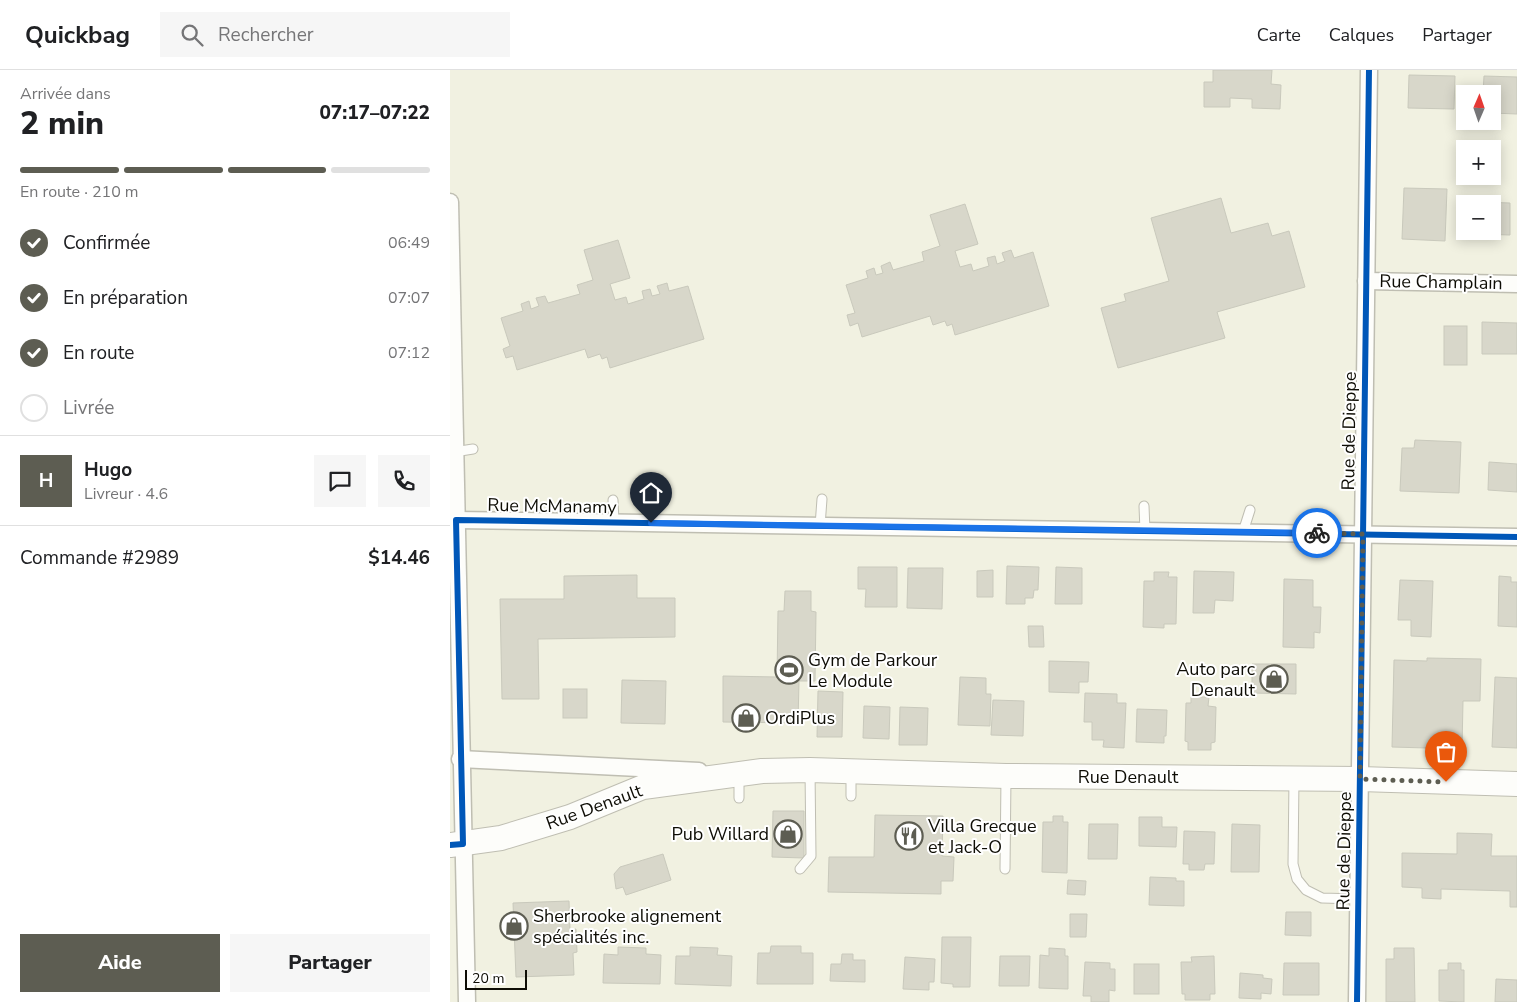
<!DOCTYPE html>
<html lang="fr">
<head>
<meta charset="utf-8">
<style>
	body { margin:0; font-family:"Nunito Sans",sans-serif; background:#f6f6f6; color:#202124; height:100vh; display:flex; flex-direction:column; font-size:19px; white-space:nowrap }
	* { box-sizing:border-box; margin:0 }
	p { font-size:16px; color:#757577 }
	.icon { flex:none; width:28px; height:28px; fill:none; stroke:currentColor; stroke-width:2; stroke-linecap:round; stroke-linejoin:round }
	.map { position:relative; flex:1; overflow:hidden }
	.details { display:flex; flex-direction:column; background:#fff; width:450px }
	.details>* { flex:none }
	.needle { width:32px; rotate:2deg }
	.tools { position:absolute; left:1006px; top:15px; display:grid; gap:10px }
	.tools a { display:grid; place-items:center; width:45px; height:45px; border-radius:0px; background:#fff; box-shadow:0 2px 12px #0003; font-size:25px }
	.scale { position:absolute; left:15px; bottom:12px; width:62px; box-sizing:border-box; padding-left:5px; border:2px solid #0e0d05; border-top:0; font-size:14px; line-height:18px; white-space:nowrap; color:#0e0d05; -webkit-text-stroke:4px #fff; paint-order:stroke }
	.pin { position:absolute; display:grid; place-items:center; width:42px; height:42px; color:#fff; margin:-51px -21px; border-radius:50% 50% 50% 0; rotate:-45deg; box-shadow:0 0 5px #0007 }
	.pin .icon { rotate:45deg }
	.courier { position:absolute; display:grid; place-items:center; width:50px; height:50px; margin:-25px; border:4px solid #1a73e8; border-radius:50%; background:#fff; color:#222; box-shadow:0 1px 6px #0007 }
	.head em { font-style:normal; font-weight:800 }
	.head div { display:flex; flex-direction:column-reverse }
	.head { display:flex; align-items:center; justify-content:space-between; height:85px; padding:0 20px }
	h1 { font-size:32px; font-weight:800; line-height:38px }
	.bar { display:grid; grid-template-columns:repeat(4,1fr); gap:8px 5px; align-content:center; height:60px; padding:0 20px }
	.bar i { height:6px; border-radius:4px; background:#e0e0e0 }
	.bar .current { background:#5d5d52 }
	.bar p { grid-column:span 4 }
	.line { display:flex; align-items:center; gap:12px; padding:0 20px; border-top:1px solid #e0e0e0 }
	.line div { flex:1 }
	.round { display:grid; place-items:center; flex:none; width:52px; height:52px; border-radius:0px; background:#f6f6f6 }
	ol { padding:0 20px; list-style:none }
	li { display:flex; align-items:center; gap:15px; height:55px }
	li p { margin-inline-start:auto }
	li .icon { padding:5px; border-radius:50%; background:#5d5d52; color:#fff; stroke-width:4 }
	li:last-child { color:#757577 }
	li i { width:28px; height:28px; border:2px solid #e0e0e0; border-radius:50% }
	.primary-button { display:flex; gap:10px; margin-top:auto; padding:10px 20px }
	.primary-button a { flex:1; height:58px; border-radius:0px; background:#5d5d52; color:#fff; font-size:20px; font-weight:800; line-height:58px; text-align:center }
	.primary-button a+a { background:#f6f6f6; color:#202124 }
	header { display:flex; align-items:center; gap:30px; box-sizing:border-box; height:70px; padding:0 25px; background:#fff; border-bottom:1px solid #e0e0e0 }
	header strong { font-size:24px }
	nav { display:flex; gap:28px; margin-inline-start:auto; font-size:18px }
	.search { width:350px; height:45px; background:#f6f6f6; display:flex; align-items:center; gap:12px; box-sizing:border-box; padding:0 18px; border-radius:0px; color:#757577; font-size:19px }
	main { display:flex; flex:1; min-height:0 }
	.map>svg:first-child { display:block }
	.building { fill:#d8d7ca; stroke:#c9c9bc }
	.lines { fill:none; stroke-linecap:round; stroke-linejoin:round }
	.service-casing { stroke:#bfbeb2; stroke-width:11 }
	.minor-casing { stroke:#bfbeb2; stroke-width:19 }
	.secondary-casing { stroke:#bfbeb2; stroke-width:26 }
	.path { stroke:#d8d8d3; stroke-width:3; stroke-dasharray:4 4; stroke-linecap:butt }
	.service { stroke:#fdfdfa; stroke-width:9 }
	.minor { stroke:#fdfdfa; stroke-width:16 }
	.secondary { stroke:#fdfdfa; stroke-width:24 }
	.cycleway-casing { stroke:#fff; stroke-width:9 }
	.cycleway { stroke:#0057b8; stroke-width:6 }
	.done { stroke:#5d5d52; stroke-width:5; stroke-dasharray:0 9 }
	.route { stroke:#1a73e8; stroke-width:6 }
	.labels { text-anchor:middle; stroke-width:4; stroke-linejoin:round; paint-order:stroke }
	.street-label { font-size:18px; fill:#0e0d05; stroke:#fff }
	.poi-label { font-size:18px; fill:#0e0d05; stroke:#fff; text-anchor:start }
</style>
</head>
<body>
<header>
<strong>Quickbag</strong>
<div class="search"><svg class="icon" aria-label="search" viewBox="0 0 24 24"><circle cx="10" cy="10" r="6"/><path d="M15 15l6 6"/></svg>Rechercher</div>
<nav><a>Carte</a><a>Calques</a><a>Partager</a></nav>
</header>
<main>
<section class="details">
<div class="head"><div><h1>2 min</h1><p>Arrivée dans</p></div><em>07:17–07:22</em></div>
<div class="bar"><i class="current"></i><i class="current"></i><i class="current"></i><i></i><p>En route · 210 m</p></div>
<ol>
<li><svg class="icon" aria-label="check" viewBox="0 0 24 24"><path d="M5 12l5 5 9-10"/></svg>Confirmée<p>06:49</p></li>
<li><svg class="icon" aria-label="check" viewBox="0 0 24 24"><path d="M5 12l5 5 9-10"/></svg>En préparation<p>07:07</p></li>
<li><svg class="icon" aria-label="check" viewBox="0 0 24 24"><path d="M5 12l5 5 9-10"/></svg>En route<p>07:12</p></li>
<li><i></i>Livrée</li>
</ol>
<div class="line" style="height:90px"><b class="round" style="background:#5d5d52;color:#fff">H</b><div><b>Hugo</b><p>Livreur · 4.6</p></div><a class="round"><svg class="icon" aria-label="chat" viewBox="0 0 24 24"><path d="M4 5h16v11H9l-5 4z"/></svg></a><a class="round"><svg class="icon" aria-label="phone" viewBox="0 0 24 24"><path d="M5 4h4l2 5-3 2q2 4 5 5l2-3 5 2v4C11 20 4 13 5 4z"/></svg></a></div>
<div class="line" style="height:65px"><div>Commande #2989</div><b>$14.46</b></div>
<div class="primary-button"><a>Aide</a><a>Partager</a></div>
</section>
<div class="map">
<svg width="1067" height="932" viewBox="0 0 1067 932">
	<rect width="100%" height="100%" fill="#f1f1e1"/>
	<g class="building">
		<polygon points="763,0 822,0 821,14 831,15 830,39 802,38 802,29 780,28 780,37 754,37 754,12 763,12"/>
		<polygon points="959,5 1005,6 1004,39 958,38"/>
		<polygon points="1034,6 1067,7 1067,44 1042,43 1042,24 1033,24"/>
		<polygon points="954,118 997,119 995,171 952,169"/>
		<polygon points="771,128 781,163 818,153 822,166 839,161 855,217 767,242 775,268 668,298 651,238 676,231 674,224 719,211 701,148"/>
		<polygon points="1032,132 1060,133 1060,165 1031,164 1031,161 1042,161 1042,134"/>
		<polygon points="515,134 528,174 505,181 510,197 521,194 523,201 539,196 537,188 545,186 547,194 555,191 552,183 561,180 564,188 583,182 599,236 505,265 502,254 497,256 495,251 483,255 480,246 412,267 408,253 400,256 397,245 405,243 396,215 418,208 416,201 424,198 426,205 433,203 431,196 440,192 443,200 474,191 472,182 490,176 480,145"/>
		<polygon points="168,170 180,208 160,214 165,230 176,227 178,234 194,229 192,221 200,219 202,226 210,224 207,216 217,213 219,221 238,216 254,269 160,298 157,287 152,289 150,284 138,288 135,279 67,300 63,286 56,288 53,279 60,276 51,248 73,241 71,234 79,231 81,239 89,236 86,228 95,226 98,233 130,224 127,215 143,210 134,180"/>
		<polygon points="1032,252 1067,253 1067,284 1032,284"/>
		<rect x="994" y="256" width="23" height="39"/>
		<polygon points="965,370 1011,372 1009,423 950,421 952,378 964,378"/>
		<polygon points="1039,392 1067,394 1067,422 1038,420"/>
		<polygon points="557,496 589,497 588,520 584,520 583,528 575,528 575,534 556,534"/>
		<polygon points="408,497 447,497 447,537 415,537 416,519 408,519"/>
		<polygon points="606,497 632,498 632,534 605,534"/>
		<polygon points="458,498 493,498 492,539 457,538"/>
		<polygon points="543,500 543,527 527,527 527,501"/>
		<polygon points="744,501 784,502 783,531 765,530 764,543 743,543"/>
		<polygon points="704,502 719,502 718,507 727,507 726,554 714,554 714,558 693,557 694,511 704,511"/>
		<polygon points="187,505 187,528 225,528 225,567 88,569 89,629 52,629 50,529 114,529 114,506"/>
		<polygon points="1049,506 1061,507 1061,512 1067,512 1067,557 1048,556"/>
		<polygon points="834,509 863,510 863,537 871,537 870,563 864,562 864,578 833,577"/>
		<polygon points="950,510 983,511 981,567 961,566 961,550 948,550"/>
		<polygon points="335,521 361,521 361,541 366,542 365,611 349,611 348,653 273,652 273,606 327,607 328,541 334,541"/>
		<polygon points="578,556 593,556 594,577 579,577"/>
		<polygon points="977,588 1031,589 1030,631 1013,631 1012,679 942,677 944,590 977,591"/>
		<polygon points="599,591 639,592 638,612 629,612 629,623 599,622"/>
		<polygon points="802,594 846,594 846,624 802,623"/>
		<polygon points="510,607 536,608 536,624 541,624 540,656 508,655"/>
		<polygon points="1045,607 1067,608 1067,678 1042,677"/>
		<polygon points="172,610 216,611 215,654 171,653"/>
		<rect x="113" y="619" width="24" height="29"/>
		<polygon points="368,621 393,622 392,667 367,667"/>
		<polygon points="635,623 667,624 667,633 676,633 674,678 653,677 654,670 642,670 642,652 634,652"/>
		<polygon points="741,627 759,627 758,636 766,637 765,672 761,673 761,680 738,680 738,672 735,671 736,633 741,633"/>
		<polygon points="543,630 574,631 573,666 541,665"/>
		<polygon points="414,636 440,637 439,669 413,668"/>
		<polygon points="450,637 478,638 477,675 449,675"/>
		<polygon points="687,639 717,640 716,666 714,666 714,673 686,672"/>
		<polygon points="323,741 354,741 354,788 322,787"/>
		<polygon points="425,745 493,746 492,786 504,787 503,811 491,811 491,824 378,822 379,787 424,787"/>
		<polygon points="603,746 613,746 613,752 618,752 617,803 592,802 593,752 603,752"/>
		<polygon points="689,747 712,747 712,757 727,757 726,777 689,776"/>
		<polygon points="639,754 668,754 667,789 638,789"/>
		<polygon points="782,754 810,755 809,802 781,802"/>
		<polygon points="734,761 765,762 764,794 755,794 754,800 739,800 739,794 733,794"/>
		<polygon points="1007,763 1042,764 1041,786 1067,786 1067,837 1060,837 1060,821 991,819 991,829 972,828 972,818 952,817 952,783 1007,784"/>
		<polygon points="213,784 221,810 176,825 173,817 166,819 164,804 170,797"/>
		<polygon points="700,807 726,808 726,811 734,811 734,836 699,835"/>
		<polygon points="618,810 636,811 635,825 617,824"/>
		<polygon points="119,831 120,860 126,859 127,882 123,883 124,905 66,907 63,833"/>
		<polygon points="836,842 861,842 861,866 835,865"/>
		<polygon points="620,844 637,844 636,867 620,867"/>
		<polygon points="492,867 521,867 520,917 503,917 503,914 491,913"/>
		<polygon points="321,876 351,876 351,883 363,883 363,914 307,914 308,883 320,883"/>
		<polygon points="168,877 196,878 196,884 211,885 210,914 153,913 154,884 168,885"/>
		<polygon points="240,877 268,878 267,885 282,886 281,916 225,914 226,886 240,886"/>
		<polygon points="599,878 615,879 615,886 618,886 618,919 589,918 590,885 599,886"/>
		<polygon points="944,878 964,878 965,932 936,932 936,889 944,889"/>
		<polygon points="392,884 403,884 403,890 415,890 415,912 380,911 381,894 391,894"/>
		<polygon points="550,886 580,886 579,916 549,916"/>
		<polygon points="764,886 765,924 760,924 760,930 735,930 735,924 732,924 731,892 742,892 741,887"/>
		<polygon points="455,887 485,889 484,912 479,912 479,920 453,919"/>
		<polygon points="635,892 660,893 660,899 665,899 665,921 659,920 659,932 641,932 641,926 633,926"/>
		<polygon points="834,893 869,893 869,925 833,925"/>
		<polygon points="998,893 1011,893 1011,900 1014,900 1014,932 989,931 989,900 998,900"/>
		<rect x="684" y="894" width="25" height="30"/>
		<polygon points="790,903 813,905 813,908 822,909 821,924 811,923 811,929 789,928"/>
		<polygon points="1046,909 1067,910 1067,932 1045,932"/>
	</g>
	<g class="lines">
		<g class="service-casing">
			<g id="service">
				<polyline points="4,382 23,379"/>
				<polyline points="163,430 164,452"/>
				<polyline points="694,436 695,461"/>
				<polyline points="370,456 372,429"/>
				<polyline points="793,462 800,440"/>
				<polyline points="401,702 401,726"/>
				<polyline points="289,706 289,728"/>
				<polyline points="844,709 843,794 847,809 856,820 872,828 908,829"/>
				<polyline points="350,799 361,786 360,700"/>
				<polyline points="555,799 556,707"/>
			</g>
		</g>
		<g class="minor-casing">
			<g id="minor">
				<polyline points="0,132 17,932"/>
				<polyline points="916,211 1067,214"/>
				<polyline points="6,450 1067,467"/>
				<polyline points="10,689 249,701"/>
				<polyline points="907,932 919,0"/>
			</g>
		</g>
		<g class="secondary-casing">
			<polyline id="secondary" points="0,775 51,768 120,747 193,717 312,701 360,700 556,706 910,709 1067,714"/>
		</g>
		<polyline class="path" points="496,759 543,759"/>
		<use href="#service" class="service"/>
		<use href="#minor" class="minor"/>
		<use href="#secondary" class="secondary"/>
		<g class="cycleway-casing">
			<g id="cycleway">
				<polyline points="0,775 13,774 6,450 1067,467"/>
				<polyline points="907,932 919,0"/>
			</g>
		</g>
		<use href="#cycleway" class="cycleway"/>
	</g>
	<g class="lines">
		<polyline class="done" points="867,463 913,464 910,709 996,712"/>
		<polyline class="route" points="201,453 867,463"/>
	</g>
	<defs>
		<g id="stadium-ring" transform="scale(1.4375)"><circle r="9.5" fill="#fff" stroke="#5d5d52" stroke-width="1.5"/><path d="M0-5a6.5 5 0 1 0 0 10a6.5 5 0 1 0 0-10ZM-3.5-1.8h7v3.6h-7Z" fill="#5d5d52"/></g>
		<g id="shop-ring" transform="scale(1.4375)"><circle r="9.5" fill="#fff" stroke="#5d5d52" stroke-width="1.5"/><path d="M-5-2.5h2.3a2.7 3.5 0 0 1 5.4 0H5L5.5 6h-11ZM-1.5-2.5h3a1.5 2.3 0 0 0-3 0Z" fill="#5d5d52"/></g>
		<g id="restaurant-ring" transform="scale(1.4375)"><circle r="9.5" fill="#fff" stroke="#5d5d52" stroke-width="1.5"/><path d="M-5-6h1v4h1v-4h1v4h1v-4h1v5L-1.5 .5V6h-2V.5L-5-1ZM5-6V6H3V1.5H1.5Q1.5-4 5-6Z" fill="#5d5d52"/></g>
	</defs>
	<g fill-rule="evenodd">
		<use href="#stadium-ring" x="339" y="600"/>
		<use href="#shop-ring" x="824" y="609"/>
		<use href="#shop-ring" x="296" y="648"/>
		<use href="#shop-ring" x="338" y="764"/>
		<use href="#restaurant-ring" x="459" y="766"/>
		<use href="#shop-ring" x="64" y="856"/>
	</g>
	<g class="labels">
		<g class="street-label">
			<text transform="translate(991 212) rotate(1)" y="6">Rue Champlain</text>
			<text transform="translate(899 361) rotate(-89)" y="6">Rue de Dieppe</text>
			<text transform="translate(102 436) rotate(1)" y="6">Rue McManamy</text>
			<text x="678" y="713">Rue Denault</text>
			<text transform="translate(144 737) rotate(-20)" y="6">Rue Denault</text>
			<text transform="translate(894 781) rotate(-89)" y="6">Rue de Dieppe</text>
		</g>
		<g class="poi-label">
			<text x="358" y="596">Gym de Parkour<tspan x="358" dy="21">Le Module</tspan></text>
			<text x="805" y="605" text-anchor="end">Auto parc<tspan x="805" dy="21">Denault</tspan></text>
			<text x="315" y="654">OrdiPlus</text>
			<text x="478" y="762">Villa Grecque<tspan x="478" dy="21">et Jack-O</tspan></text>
			<text x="319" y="770" text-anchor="end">Pub Willard</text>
			<text x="83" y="852">Sherbrooke alignement<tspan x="83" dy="21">spécialités inc.</tspan></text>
		</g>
	</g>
</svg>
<div class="tools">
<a><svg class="needle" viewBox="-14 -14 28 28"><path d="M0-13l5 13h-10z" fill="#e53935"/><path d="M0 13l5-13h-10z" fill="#757577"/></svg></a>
<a>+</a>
<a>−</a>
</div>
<div class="scale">20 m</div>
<div class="pin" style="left:996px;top:712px;background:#ea580c"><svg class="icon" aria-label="bag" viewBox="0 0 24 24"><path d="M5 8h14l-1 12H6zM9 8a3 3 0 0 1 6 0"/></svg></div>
<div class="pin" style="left:201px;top:453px;background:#1f2937"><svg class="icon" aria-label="home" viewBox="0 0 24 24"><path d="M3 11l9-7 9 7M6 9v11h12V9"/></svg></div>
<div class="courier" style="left:867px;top:463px"><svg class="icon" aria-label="bike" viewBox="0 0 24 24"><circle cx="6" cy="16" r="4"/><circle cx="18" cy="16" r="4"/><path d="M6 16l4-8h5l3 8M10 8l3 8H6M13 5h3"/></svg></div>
</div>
</main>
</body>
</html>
